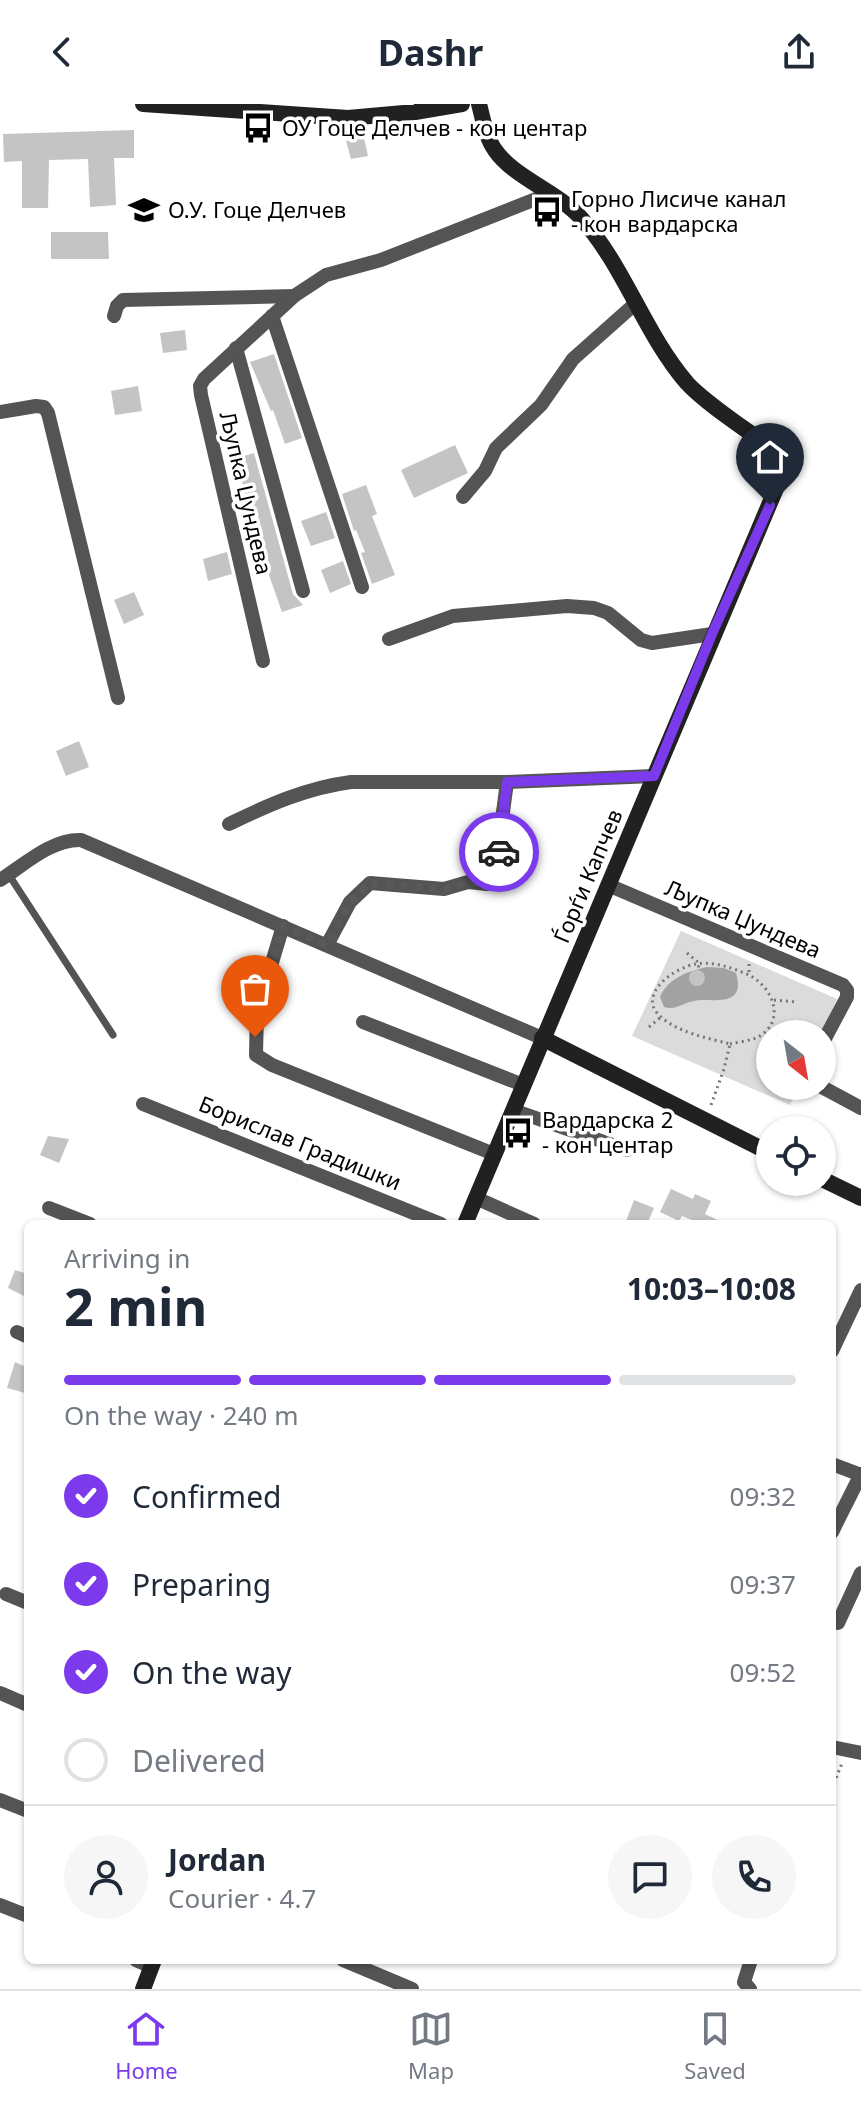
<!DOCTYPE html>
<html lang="en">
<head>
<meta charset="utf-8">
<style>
	body { margin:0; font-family:"Noto Sans",sans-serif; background:#f6f6f7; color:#1f2937; height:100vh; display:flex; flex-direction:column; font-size:30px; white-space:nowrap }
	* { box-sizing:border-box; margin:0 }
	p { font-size:26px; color:#747a83 }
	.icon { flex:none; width:44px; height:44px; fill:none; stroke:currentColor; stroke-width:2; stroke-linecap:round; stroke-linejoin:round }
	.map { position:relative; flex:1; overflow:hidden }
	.drawer { position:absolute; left:24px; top:1116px; width:812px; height:744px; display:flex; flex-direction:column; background:#fff; border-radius:12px; box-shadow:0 2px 6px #0004 }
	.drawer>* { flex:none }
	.needle { width:52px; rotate:149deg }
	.tools { position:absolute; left:756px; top:916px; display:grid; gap:16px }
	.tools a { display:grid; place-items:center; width:80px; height:80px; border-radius:50%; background:#fff; box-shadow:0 2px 6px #0004; font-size:40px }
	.pin { position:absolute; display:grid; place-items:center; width:68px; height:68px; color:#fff; margin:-82px -34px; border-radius:50% 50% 50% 0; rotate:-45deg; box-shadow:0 0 8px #0007 }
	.pin .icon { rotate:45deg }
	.courier { position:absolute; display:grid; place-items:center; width:80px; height:80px; margin:-40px; border:6px solid #7c3aed; border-radius:50%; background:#fff; color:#222; box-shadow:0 2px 10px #0007 }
	.overview em { font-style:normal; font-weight:700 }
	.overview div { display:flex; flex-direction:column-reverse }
	.overview { display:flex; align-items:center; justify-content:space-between; height:136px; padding:0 40px }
	h1 { font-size:52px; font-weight:700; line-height:60px }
	.bar { display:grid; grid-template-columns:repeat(4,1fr); gap:12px 8px; align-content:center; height:96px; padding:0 40px }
	.bar i { height:10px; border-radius:6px; background:#e0e1e3 }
	.bar .on { background:#7c3aed }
	.bar p { grid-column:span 4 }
	.line { display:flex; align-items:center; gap:20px; padding:0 40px; border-top:2px solid #e0e1e3 }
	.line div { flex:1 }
	.round { display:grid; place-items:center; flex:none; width:84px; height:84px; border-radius:42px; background:#f6f6f7 }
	ol { padding:0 40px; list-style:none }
	li { display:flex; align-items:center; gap:24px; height:88px }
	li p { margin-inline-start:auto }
	li .icon { padding:8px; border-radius:50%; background:#7c3aed; color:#fff; stroke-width:4 }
	li:last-child { color:#747a83 }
	li i { width:44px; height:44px; border:4px solid #e0e1e3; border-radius:50% }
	header { display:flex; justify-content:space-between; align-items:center; height:104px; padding:0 40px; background:#fff; font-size:36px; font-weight:700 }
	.tabs { display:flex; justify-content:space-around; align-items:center; height:112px; border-top:2px solid #e0e1e3; background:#fff; font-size:22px; color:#747a83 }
	.tabs a { display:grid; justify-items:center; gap:4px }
	.tabs .on { color:#7c3aed }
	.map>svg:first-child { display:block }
	.green { fill:#dbdbdb }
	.water { fill:#a2a2a2 }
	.building { fill:#c4c4c4 }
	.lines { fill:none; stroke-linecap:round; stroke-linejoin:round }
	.path { stroke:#767676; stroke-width:3; stroke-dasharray:2 4; stroke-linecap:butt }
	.lane { stroke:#545454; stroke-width:7 }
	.street { stroke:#545454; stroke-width:14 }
	.secondary { stroke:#212121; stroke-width:16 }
	.done { stroke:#595959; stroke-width:8; stroke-dasharray:0 14.4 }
	.route { stroke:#7c3aed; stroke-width:10 }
	.labels { text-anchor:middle; stroke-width:7; stroke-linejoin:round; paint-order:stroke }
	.poi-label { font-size:22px; fill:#000; stroke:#fff; text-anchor:start }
	.street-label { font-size:22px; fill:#000; stroke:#fff }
</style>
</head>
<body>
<header><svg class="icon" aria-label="back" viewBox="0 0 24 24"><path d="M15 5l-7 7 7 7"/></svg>Dashr<svg class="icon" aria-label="share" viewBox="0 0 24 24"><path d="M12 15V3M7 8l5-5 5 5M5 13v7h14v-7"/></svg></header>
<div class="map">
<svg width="861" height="1885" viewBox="0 0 861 1885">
	<rect width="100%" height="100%" fill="#fff"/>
	<polygon class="green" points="681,827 837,895 821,930 770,930 770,982 798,982 790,1001 632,932"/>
	<path class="water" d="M707 863 724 864 736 869C747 906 709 893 694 897 682 899 675 907 664 903L660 893C668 874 688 867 707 863Z"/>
	<g class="building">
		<polygon points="134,26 134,54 114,54 116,101 90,103 88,55 49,56 48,104 22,104 22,57 4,58 3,30"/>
		<polygon points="364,34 368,52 351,55 346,37"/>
		<polygon points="51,128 108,128 109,155 51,155"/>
		<polygon points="185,226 187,246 163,249 160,229"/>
		<polygon points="274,250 302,334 285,340 273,306 271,307 250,258"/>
		<polygon points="138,282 142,307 115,311 111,287"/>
		<polygon points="455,341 468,369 414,394 401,366"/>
		<polygon points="254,349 293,490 303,501 282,508 263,454 265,453 254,405 248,406 237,354"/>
		<polygon points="366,381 377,410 372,412 395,471 372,480 361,449 365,448 356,426 354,427 342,390"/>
		<polygon points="326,408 335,434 311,442 301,417"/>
		<polygon points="227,448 232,470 208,477 203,455"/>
		<polygon points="343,457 351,480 330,489 321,466"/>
		<polygon points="134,488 144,511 124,520 114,496"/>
		<polygon points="79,637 89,663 66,672 56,647"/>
		<circle cx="697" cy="874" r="8"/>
		<polygon points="48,1032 69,1035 59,1059 40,1051"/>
		<polygon points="671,1085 693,1095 695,1090 711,1097 705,1110 726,1120 702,1120 682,1112 679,1117 660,1108"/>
		<polygon points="634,1096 654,1104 647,1120 625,1120"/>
		<polygon points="15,1166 28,1170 24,1192 8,1184"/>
		<polygon points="15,1258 28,1264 25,1289 7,1284"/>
	</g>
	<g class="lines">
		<g class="path">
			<polyline points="687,849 699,859 698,867"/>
			<polyline points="774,896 796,898"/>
			<polyline points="649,923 661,913"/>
			<path d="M730 940C738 938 748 937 756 934 787 919 774 884 749 871"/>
			<path d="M711 1001 724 965 730 940C708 934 679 929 661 913 635 891 675 863 696 860 715 857 732 864 749 871V857"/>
			<polyline points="832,1685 842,1659"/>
		</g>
		<polyline class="lane" points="9,771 113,931"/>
		<g class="street">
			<polyline points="114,212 117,202 123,196 294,192"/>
			<polyline points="272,212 362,483"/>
			<polyline points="236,244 303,487"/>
			<polyline points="0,308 36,302 44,303 48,309 118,594"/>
			<polyline points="463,393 485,367 496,344 541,301 573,255 636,199"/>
			<polyline points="389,535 453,512 567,502 594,504 608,509 641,536 652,539 712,530"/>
			<polyline points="263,557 201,291 200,282 204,275 294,192 326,171 381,156 551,89"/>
			<path d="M229 720C268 701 306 684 351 678H507L654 672"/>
			<path d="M0 776C24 761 51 735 81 736L542 934"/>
			<polyline points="608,781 843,881 847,886 847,893 822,940"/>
			<polyline points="283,822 257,908 256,951 272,961 494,1050"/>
			<polyline points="327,841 350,798 370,779 444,785 468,778 487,780 494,776 507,678"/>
			<polyline points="363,918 523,981"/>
			<polyline points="820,982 861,1004"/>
			<polyline points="143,1000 441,1120"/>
			<polyline points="513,1006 627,1046"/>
			<polyline points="476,1094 534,1120"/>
			<polyline points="49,1104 90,1120"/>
			<polyline points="17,1228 28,1233"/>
			<polyline points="832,1247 861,1186"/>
			<polyline points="832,1360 861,1371"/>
			<polyline points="832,1428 861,1370"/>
			<polyline points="6,1490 28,1499"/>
			<polyline points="838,1519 861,1469"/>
			<polyline points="0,1589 28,1601"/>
			<polyline points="832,1643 861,1649"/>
			<polyline points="0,1696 28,1707"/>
			<polyline points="0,1801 28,1812"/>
			<polyline points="136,1856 152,1863"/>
			<polyline points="343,1856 412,1885"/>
			<polyline points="750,1885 744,1878 751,1856"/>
		</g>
		<g class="secondary">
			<polyline points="143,0 348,14 415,8 462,0"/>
			<polyline points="542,934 770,1049"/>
			<polyline points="822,1075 861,1094"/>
			<path d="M465 1120 783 368 780 352 774 346C750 328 706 300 687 279 644 229 625 163 581 114 558 88 513 73 495 46 486 34 483 15 479 0"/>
			<polyline points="143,1885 154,1856"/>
		</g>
	</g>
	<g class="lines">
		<polyline class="done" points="255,933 257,908 283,822 327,841 350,798 370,779 444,785 468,778 487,780 494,776 499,748"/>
		<polyline class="route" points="499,748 507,678 654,672 712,530 770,401"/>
	</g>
	<defs>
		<g id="bus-bare" transform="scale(2.4)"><path d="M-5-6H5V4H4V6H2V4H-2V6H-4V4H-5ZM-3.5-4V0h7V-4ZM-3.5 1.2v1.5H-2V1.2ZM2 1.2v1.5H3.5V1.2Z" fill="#000" stroke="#fff" stroke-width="2.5" paint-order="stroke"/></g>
		<g id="school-bare" transform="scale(2.4)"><path d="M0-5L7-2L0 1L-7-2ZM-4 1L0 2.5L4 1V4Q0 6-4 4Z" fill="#000" stroke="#fff" stroke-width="2.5" paint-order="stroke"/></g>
	</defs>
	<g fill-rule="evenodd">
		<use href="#bus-bare" x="258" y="24"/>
		<use href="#school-bare" x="144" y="106"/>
		<use href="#bus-bare" x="547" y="108"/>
		<use href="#bus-bare" x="518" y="1029"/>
	</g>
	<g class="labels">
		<g class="poi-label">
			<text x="282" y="32">ОУ Гоце Делчев - кон центар</text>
			<text x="571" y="103">Горно Лисиче канал<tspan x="571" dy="25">- кон вардарска</tspan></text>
			<text x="168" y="114">О.У. Гоце Делчев</text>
			<text x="542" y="1024">Вардарска 2<tspan x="542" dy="25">- кон центар</tspan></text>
		</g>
		<g class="street-label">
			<text transform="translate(246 389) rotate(77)" y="8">Љупка Џундева</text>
			<text transform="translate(588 772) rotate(-67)" y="8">Ѓорѓи Капчев</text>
			<text transform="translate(743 815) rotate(23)" y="8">Љупка Џундева</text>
			<text transform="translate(300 1039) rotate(22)" y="8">Борислав Градишки</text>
		</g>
	</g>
</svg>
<div class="tools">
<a><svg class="needle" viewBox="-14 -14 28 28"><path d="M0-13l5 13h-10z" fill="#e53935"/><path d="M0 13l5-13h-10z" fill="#747a83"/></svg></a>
<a><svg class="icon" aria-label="locate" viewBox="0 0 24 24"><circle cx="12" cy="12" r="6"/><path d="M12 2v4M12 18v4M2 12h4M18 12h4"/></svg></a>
</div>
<div class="pin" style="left:255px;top:933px;background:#ea580c"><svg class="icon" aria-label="bag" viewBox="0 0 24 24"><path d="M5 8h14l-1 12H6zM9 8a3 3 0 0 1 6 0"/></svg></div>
<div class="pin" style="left:770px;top:401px;background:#1f2937"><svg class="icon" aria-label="home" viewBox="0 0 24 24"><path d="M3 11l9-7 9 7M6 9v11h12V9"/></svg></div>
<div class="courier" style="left:499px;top:748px"><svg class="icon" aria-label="car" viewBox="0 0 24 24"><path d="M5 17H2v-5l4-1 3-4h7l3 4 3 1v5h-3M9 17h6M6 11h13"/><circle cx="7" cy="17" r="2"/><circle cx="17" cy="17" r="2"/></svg></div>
<section class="drawer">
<div class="overview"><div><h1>2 min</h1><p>Arriving in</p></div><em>10:03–10:08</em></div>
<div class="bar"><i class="on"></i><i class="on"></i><i class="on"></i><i></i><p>On the way · 240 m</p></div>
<ol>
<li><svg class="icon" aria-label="check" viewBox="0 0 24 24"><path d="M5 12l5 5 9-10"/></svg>Confirmed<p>09:32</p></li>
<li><svg class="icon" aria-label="check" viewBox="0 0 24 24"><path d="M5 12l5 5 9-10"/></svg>Preparing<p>09:37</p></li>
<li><svg class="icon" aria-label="check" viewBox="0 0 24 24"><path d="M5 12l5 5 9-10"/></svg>On the way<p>09:52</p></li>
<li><i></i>Delivered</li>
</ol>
<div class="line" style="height:144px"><a class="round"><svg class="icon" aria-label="person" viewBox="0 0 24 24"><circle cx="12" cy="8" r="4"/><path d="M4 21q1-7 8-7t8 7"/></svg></a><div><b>Jordan</b><p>Courier · 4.7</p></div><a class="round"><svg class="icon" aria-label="chat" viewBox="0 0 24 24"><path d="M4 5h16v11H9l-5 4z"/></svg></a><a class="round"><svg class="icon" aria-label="phone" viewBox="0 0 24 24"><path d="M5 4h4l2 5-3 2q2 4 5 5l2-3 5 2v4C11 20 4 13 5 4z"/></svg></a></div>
</section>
</div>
<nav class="tabs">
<a class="on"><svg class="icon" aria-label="home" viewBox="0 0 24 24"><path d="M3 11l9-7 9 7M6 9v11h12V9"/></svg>Home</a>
<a><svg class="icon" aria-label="map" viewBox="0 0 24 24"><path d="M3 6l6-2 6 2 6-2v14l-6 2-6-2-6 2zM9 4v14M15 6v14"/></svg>Map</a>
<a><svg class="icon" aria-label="saved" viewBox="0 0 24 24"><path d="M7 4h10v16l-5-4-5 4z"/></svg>Saved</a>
</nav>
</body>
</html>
